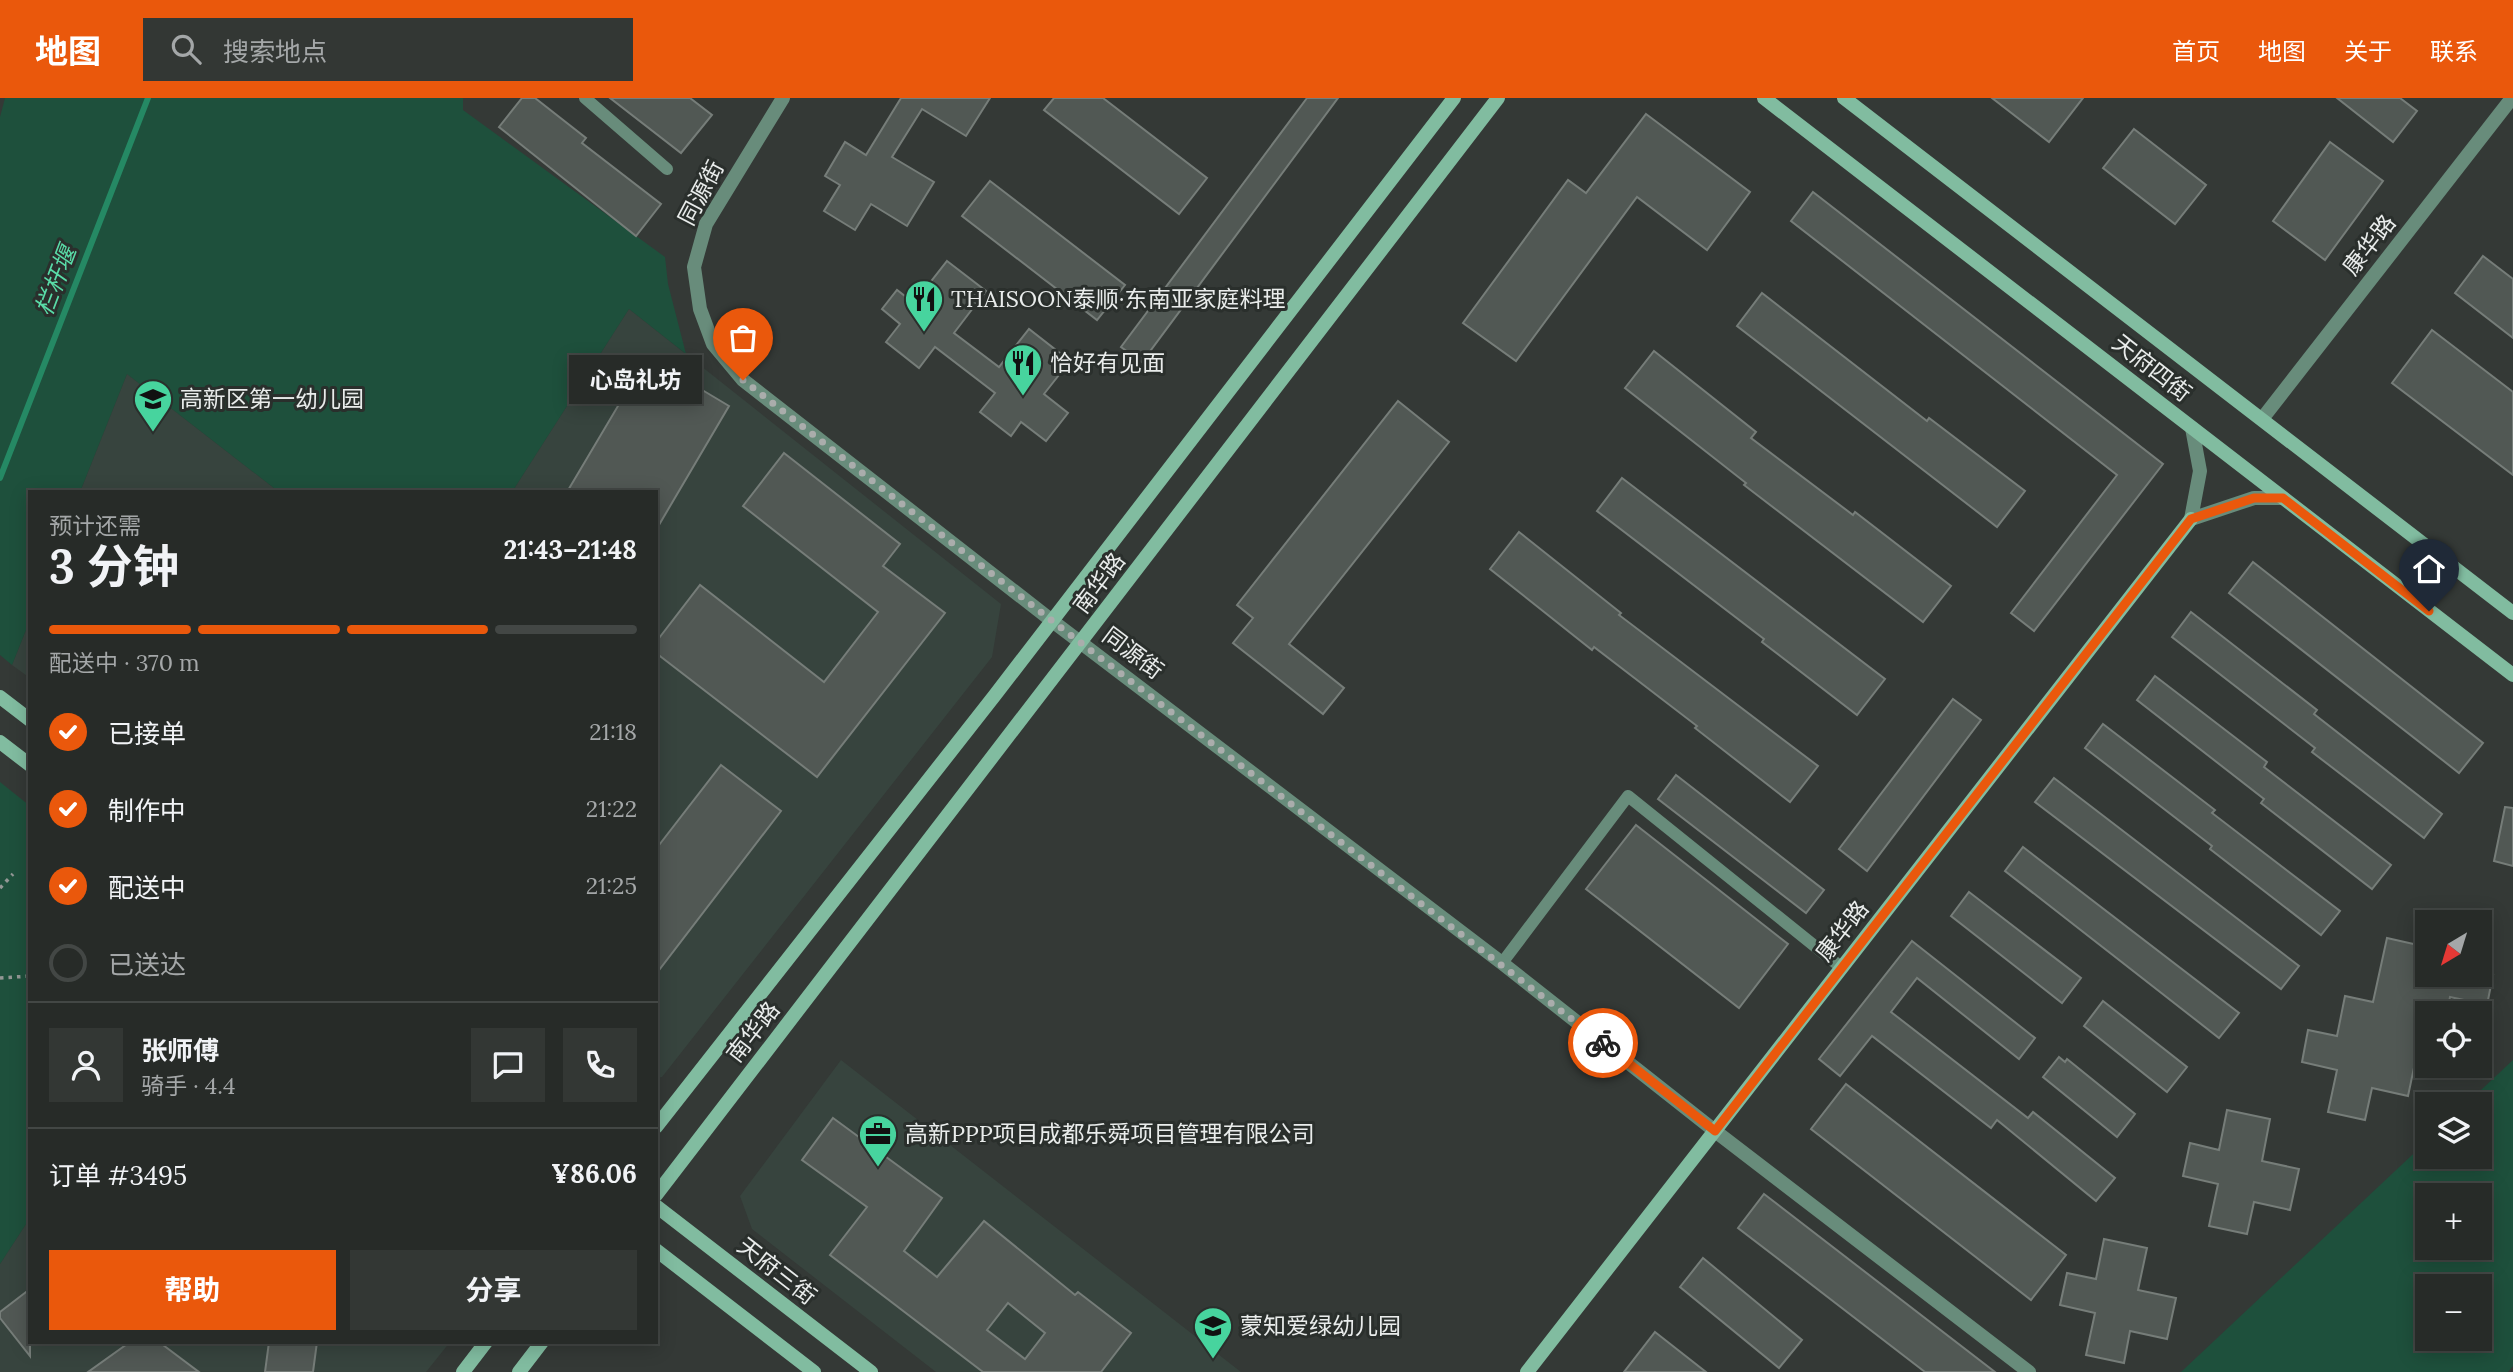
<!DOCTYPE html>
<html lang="zh">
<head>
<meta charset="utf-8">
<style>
	body { margin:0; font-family:Lora,"Noto Sans SC",serif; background:#333734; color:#f1f3f6; height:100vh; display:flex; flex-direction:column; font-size:26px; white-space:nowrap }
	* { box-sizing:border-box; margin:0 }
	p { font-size:23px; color:#a4a7a8 }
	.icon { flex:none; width:38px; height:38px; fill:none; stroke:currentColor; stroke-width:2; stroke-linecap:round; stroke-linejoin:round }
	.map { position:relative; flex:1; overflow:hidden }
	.panel { position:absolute; left:28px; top:392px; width:630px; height:854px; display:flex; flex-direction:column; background:#272b28; border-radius:0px; box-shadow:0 4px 18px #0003,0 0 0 2px #434745 }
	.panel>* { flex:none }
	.needle { width:46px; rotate:218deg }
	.controls { position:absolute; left:2415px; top:812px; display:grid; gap:14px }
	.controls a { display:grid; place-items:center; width:77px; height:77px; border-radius:0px; background:#272b28; box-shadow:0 4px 18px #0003,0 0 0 2px #434745; font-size:35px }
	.pin { position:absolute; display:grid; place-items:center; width:60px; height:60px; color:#fff; margin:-72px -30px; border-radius:50% 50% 50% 0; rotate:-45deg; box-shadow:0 0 7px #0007 }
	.pin .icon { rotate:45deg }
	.courier { position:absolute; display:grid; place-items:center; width:70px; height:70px; margin:-35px; border:5px solid #ea580c; border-radius:50%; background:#fff; color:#222; box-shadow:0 2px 9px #0007 }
	.bubble { position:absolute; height:49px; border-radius:0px; background:#272b28; box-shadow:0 4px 18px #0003,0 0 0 2px #434745; font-size:23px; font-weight:700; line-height:49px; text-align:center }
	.head em { font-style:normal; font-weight:700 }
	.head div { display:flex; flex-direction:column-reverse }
	.head { display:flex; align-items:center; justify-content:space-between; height:119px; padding:0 21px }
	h1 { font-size:46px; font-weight:700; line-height:52px }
	.bar { display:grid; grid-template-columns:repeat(4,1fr); gap:10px 7px; align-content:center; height:84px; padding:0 21px }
	.bar i { height:9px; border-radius:5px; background:#434745 }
	.bar .selected { background:#ea580c }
	.bar p { grid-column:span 4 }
	.line { display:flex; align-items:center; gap:18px; padding:0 21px; border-top:2px solid #434745 }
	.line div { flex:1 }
	.round { display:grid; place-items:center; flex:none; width:74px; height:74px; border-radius:0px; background:#333734 }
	ol { padding:0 21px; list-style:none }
	li { display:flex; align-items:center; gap:21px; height:77px }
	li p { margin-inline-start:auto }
	li .icon { padding:7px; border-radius:50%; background:#ea580c; color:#fff; stroke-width:4 }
	li:last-child { color:#a4a7a8 }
	li i { width:38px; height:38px; border:4px solid #434745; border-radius:50% }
	.action { display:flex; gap:14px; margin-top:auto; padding:14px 21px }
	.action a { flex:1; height:80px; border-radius:0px; background:#ea580c; color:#fff; font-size:28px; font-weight:700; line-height:80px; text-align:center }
	.action a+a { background:#333734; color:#f1f3f6 }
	header { display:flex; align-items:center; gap:42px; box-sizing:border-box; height:98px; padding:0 35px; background:#ea580c; color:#fff }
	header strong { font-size:33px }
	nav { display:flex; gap:38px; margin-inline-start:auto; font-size:24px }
	.search { width:490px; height:63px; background:#333734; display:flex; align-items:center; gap:18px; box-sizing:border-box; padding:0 24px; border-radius:0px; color:#a4a7a8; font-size:26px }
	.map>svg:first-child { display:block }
	.built { fill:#37443e }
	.green { fill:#1e503c; fill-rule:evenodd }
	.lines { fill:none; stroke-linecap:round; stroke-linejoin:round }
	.stream { stroke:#258964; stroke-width:6 }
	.building { fill:#515854; stroke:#767d79; stroke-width:2; fill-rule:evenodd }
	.path { stroke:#939795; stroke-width:3.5; stroke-dasharray:3.5 5; stroke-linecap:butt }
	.lane { stroke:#688c7b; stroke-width:12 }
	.street { stroke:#688c7b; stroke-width:14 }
	.secondary { stroke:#81bca0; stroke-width:14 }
	.done { stroke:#aaadac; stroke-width:7; stroke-dasharray:0 12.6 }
	.route { stroke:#ea580c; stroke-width:9 }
	.labels { text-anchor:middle; stroke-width:6; stroke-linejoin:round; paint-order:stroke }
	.street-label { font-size:23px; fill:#e9eceb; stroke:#2a2f2c }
	.poi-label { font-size:23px; fill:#e9eceb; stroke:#2a2f2c; text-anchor:start }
	.water-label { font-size:24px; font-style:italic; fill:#59dba7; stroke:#2a2f2c }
</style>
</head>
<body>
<header>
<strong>地图</strong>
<div class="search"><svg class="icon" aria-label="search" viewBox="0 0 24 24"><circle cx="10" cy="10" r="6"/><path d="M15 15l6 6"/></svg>搜索地点</div>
<nav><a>首页</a><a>地图</a><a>关于</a><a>联系</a></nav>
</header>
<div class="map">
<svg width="2513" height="1274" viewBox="0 0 2513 1274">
	<rect width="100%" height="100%" fill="#343936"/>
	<g class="built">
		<polygon points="629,211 1001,506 992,559 662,979 656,980 656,394 512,394"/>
		<polygon points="127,276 279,394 80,394"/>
		<polygon points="30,522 30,580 12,567"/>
		<polygon points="841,962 1241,1274 936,1274 752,1131 740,1098"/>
		<polygon points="30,1120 30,1244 450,1244 426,1274 0,1274 0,1166"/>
	</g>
	<g class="green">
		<polygon points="5,0 463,0 463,12 665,159 668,186 686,256 629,211 512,394 279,394 127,276 80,394 30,394 30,522 12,567 0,557 0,19"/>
		<polygon points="0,684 30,708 30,1120 0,1166"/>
		<path d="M2513 962V1268L2508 1274H2181L2427 1043V1059H2480V1006H2466ZM2427 1097H2480V1150H2427ZM2427 1188H2480V1241H2427Z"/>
	</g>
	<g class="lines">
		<polyline class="stream" points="0,380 148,0"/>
	</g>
	<g class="building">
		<polygon points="522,0 535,0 586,40 582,45 661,106 636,138 499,29"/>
		<polygon points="610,0 690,0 712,17 681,55"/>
		<polygon points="901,0 990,0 966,38 922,11 892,59 934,84 907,128 871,106 855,132 824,113 840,87 825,78 845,44 866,57"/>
		<polygon points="1054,0 1103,0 1207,80 1179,116 1044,12"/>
		<polygon points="1307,0 1338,0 1142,264 1121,249"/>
		<polygon points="1992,0 2083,0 2049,44"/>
		<polygon points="2337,0 2400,0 2417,13 2393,44"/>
		<polygon points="1646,16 1750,94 1707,152 1637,99 1516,263 1463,225 1568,82 1586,95"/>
		<polygon points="2134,31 2206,87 2175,126 2103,70"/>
		<polygon points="2330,44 2383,83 2325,162 2273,123"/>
		<polygon points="990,83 1125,187 1097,222 962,118"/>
		<polygon points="1813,94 2163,366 2034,533 2011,515 2117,377 1791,123"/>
		<polygon points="2483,158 2513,181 2513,240 2455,195"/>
		<polygon points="947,163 986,193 954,235 999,269 1029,231 1070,263 1044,296 1068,315 1046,343 1021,324 1011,338 980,314 995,295 935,249 919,270 886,244 900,226 882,211 897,192 914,205"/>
		<polygon points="1762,195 1927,323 1929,320 2025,393 1997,429 1737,228"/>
		<polygon points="2432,232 2513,294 2513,377 2392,285"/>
		<polygon points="1654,253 1756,334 1751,340 1853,417 1855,414 1951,488 1923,524 1744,387 1746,385 1625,290"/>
		<polygon points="647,259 729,308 656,432 656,394 567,394"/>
		<polygon points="1398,303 1449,344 1289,546 1344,590 1323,616 1233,545 1253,520 1237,507"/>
		<polygon points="784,355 900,446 883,468 945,515 817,679 656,555 656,544 700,487 824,584 878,514 743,408"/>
		<polygon points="1622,380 1885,581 1857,617 1762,544 1764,541 1597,413"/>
		<polygon points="1519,434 1621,515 1619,517 1818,668 1790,704 1695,630 1697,628 1594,549 1592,552 1490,471"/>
		<polygon points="2253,464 2483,645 2459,675 2229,495"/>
		<polygon points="2191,514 2317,612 2314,616 2442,716 2424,740 2312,654 2315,650 2172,539"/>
		<polygon points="2155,578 2267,664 2264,669 2391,767 2372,791 2261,705 2264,701 2137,602"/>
		<polygon points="1953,601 1981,622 1867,773 1839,751"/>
		<polygon points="2103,626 2215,712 2212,715 2340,813 2321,837 2210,751 2212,748 2085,650"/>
		<polygon points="721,667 781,713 656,876 656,751"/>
		<polygon points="1676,677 1824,792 1806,815 1658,701"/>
		<polygon points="2054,680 2299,868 2281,891 2035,704"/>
		<polygon points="2505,709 2513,710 2513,768 2494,763"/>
		<polygon points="1636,727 1788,846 1739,910 1586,791"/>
		<polygon points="2023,749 2239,915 2219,940 2005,773"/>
		<polygon points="1969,794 2081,880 2062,905 1951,818"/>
		<polygon points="2387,840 2427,849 2427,877 2493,877 2487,907 2450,899 2447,915 2427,915 2427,928 2423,927 2408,998 2372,990 2365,1022 2328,1014 2337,972 2302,964 2308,932 2337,938 2345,898 2373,904"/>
		<polygon points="1912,843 2035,940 2019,961 1917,880 1891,914 2028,1020 2033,1014 2115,1080 2096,1103 1997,1022 1991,1030 1872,938 1840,978 1819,961"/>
		<polygon points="2103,903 2187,969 2167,994 2084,928"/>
		<polygon points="2059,959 2065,964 2067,961 2135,1016 2117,1039 2043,979"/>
		<polygon points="1846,986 2066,1157 2031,1202 1811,1031"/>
		<polygon points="2227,1012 2270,1021 2262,1063 2299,1071 2290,1112 2254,1104 2247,1136 2209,1128 2218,1086 2183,1078 2190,1045 2219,1052"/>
		<path d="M833 1020 942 1100 904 1153 937 1179 984 1123 1075 1197 1078 1194 1131 1235 1101 1274H983L830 1157 867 1109 802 1062ZM1008 1205 1045 1235 1025 1261 987 1232Z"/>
		<polygon points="1764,1096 1995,1274 1925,1274 1738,1130"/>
		<polygon points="2104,1141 2147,1150 2138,1192 2176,1200 2167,1241 2130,1233 2124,1265 2086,1257 2095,1215 2060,1207 2067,1175 2096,1181"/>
		<polygon points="1703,1160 1802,1242 1779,1270 1680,1189"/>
		<polygon points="30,1191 30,1258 0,1220 0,1214"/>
		<polygon points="1655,1234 1706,1274 1624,1274"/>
		<polygon points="130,1244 159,1244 199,1274 88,1274"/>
		<polygon points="269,1244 317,1244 313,1274 265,1274"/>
	</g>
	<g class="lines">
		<g class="path">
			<polyline points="0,790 13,776"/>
			<polyline points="0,880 30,878"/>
		</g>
		<g class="lane">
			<polyline points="585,0 667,71"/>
			<polyline points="1502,865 1628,698 1842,870"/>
		</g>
		<g class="street">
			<polyline points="783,0 706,126 694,169 700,211 713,246 743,282 1051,522 1502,865 1715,1033 2029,1274"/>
			<polyline points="2262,321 2512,0"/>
			<polyline points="2192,330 2200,373 2191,421 2254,400 2283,400"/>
		</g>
		<g class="secondary">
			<polyline points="1764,0 2513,577"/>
			<polyline points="1844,0 2513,515"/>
			<polyline points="0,599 30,622"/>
			<polyline points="0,644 30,667"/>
			<polyline points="656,1029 995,597 1454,0"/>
			<polyline points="656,1097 1498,0"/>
			<polyline points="656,1108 871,1274"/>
			<polyline points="656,1152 814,1274"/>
			<polyline points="463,1274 486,1244"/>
			<polyline points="519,1274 542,1244"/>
			<polyline points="1527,1274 2191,421"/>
		</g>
	</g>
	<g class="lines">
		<polyline class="done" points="743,282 1051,522 1603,945"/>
		<polyline class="route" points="1603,945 1715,1033 2191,421 2254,400 2283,400 2429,513"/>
	</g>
	<defs>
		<g id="restaurant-pin" transform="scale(2.0125)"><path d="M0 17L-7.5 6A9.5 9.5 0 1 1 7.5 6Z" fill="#47d49e" stroke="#2a2f2c"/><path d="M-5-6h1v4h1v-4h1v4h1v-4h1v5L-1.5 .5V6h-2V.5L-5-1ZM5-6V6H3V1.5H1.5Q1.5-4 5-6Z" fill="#111"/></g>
		<g id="school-pin" transform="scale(2.0125)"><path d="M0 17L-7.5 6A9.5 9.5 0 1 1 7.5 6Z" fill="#47d49e" stroke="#2a2f2c"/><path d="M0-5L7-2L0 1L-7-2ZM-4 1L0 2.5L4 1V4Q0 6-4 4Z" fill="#111"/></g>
		<g id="office-pin" transform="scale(2.0125)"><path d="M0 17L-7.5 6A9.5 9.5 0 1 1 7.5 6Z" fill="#47d49e" stroke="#2a2f2c"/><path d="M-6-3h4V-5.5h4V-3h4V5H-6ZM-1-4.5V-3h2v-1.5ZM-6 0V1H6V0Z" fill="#111"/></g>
	</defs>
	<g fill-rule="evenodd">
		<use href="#restaurant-pin" x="924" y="201"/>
		<use href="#restaurant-pin" x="1023" y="265"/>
		<use href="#school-pin" x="153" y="301"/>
		<use href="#office-pin" x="878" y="1036"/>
		<use href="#school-pin" x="1213" y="1228"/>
	</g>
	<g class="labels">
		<g class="street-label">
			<text transform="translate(701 95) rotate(-62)" y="8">同源街</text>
			<text transform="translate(2369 147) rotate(-52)" y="8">康华路</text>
			<text transform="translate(2152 270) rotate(38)" y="8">天府四街</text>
			<text transform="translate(1099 485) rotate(-53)" y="8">南华路</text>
			<text transform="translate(1133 555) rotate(37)" y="8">同源街</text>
			<text transform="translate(1842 833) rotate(-52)" y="8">康华路</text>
			<text transform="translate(753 934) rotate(-52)" y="8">南华路</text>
			<text transform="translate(777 1173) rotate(38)" y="8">天府三街</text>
		</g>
		<g class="poi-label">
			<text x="951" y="209">THAISOON泰顺·东南亚家庭料理</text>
			<text x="1050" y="273">恰好有见面</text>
			<text x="180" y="309">高新区第一幼儿园</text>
			<text x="905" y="1044">高新PPP项目成都乐舜项目管理有限公司</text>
			<text x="1240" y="1236">蒙知爱绿幼儿园</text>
		</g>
		<g class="water-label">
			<text transform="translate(56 183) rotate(-69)" y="8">栏杆堰</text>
		</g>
	</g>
</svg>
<div class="controls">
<a><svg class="needle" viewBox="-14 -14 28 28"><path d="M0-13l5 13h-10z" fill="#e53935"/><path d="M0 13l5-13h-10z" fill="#a4a7a8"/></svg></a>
<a><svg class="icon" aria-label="locate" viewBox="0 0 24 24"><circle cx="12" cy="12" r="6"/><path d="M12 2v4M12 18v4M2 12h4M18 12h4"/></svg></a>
<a><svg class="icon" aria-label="layers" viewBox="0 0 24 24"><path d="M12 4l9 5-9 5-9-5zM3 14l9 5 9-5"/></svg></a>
<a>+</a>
<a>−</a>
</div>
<div class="pin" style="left:743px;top:282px;background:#ea580c"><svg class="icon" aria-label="bag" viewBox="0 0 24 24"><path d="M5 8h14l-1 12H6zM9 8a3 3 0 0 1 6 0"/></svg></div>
<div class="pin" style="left:2429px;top:513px;background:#1f2937"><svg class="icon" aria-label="home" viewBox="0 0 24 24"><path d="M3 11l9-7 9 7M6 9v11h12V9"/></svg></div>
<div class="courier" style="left:1603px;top:945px"><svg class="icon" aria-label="bike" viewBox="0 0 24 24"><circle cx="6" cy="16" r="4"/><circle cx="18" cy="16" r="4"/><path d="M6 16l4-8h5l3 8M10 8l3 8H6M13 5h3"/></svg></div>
<div class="bubble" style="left:569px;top:257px;width:133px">心岛礼坊</div>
<section class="panel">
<div class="head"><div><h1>3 分钟</h1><p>预计还需</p></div><em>21:43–21:48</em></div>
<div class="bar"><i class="selected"></i><i class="selected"></i><i class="selected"></i><i></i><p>配送中 · 370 m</p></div>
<ol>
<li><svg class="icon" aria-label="check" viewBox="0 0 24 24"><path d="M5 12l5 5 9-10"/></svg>已接单<p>21:18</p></li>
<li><svg class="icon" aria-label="check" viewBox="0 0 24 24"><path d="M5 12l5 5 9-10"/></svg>制作中<p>21:22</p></li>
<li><svg class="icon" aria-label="check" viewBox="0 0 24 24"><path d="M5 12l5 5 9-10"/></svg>配送中<p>21:25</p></li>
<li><i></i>已送达</li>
</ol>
<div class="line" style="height:126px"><a class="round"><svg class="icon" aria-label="person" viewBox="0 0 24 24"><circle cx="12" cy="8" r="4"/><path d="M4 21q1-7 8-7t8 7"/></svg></a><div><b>张师傅</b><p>骑手 · 4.4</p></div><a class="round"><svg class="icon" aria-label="chat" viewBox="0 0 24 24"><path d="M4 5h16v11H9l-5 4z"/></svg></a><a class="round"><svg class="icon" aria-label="phone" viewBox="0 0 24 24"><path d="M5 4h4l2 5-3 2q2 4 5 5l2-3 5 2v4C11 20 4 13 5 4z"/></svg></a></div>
<div class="line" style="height:91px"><div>订单 #3495</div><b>¥86.06</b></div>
<div class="action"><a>帮助</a><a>分享</a></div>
</section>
</div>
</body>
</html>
